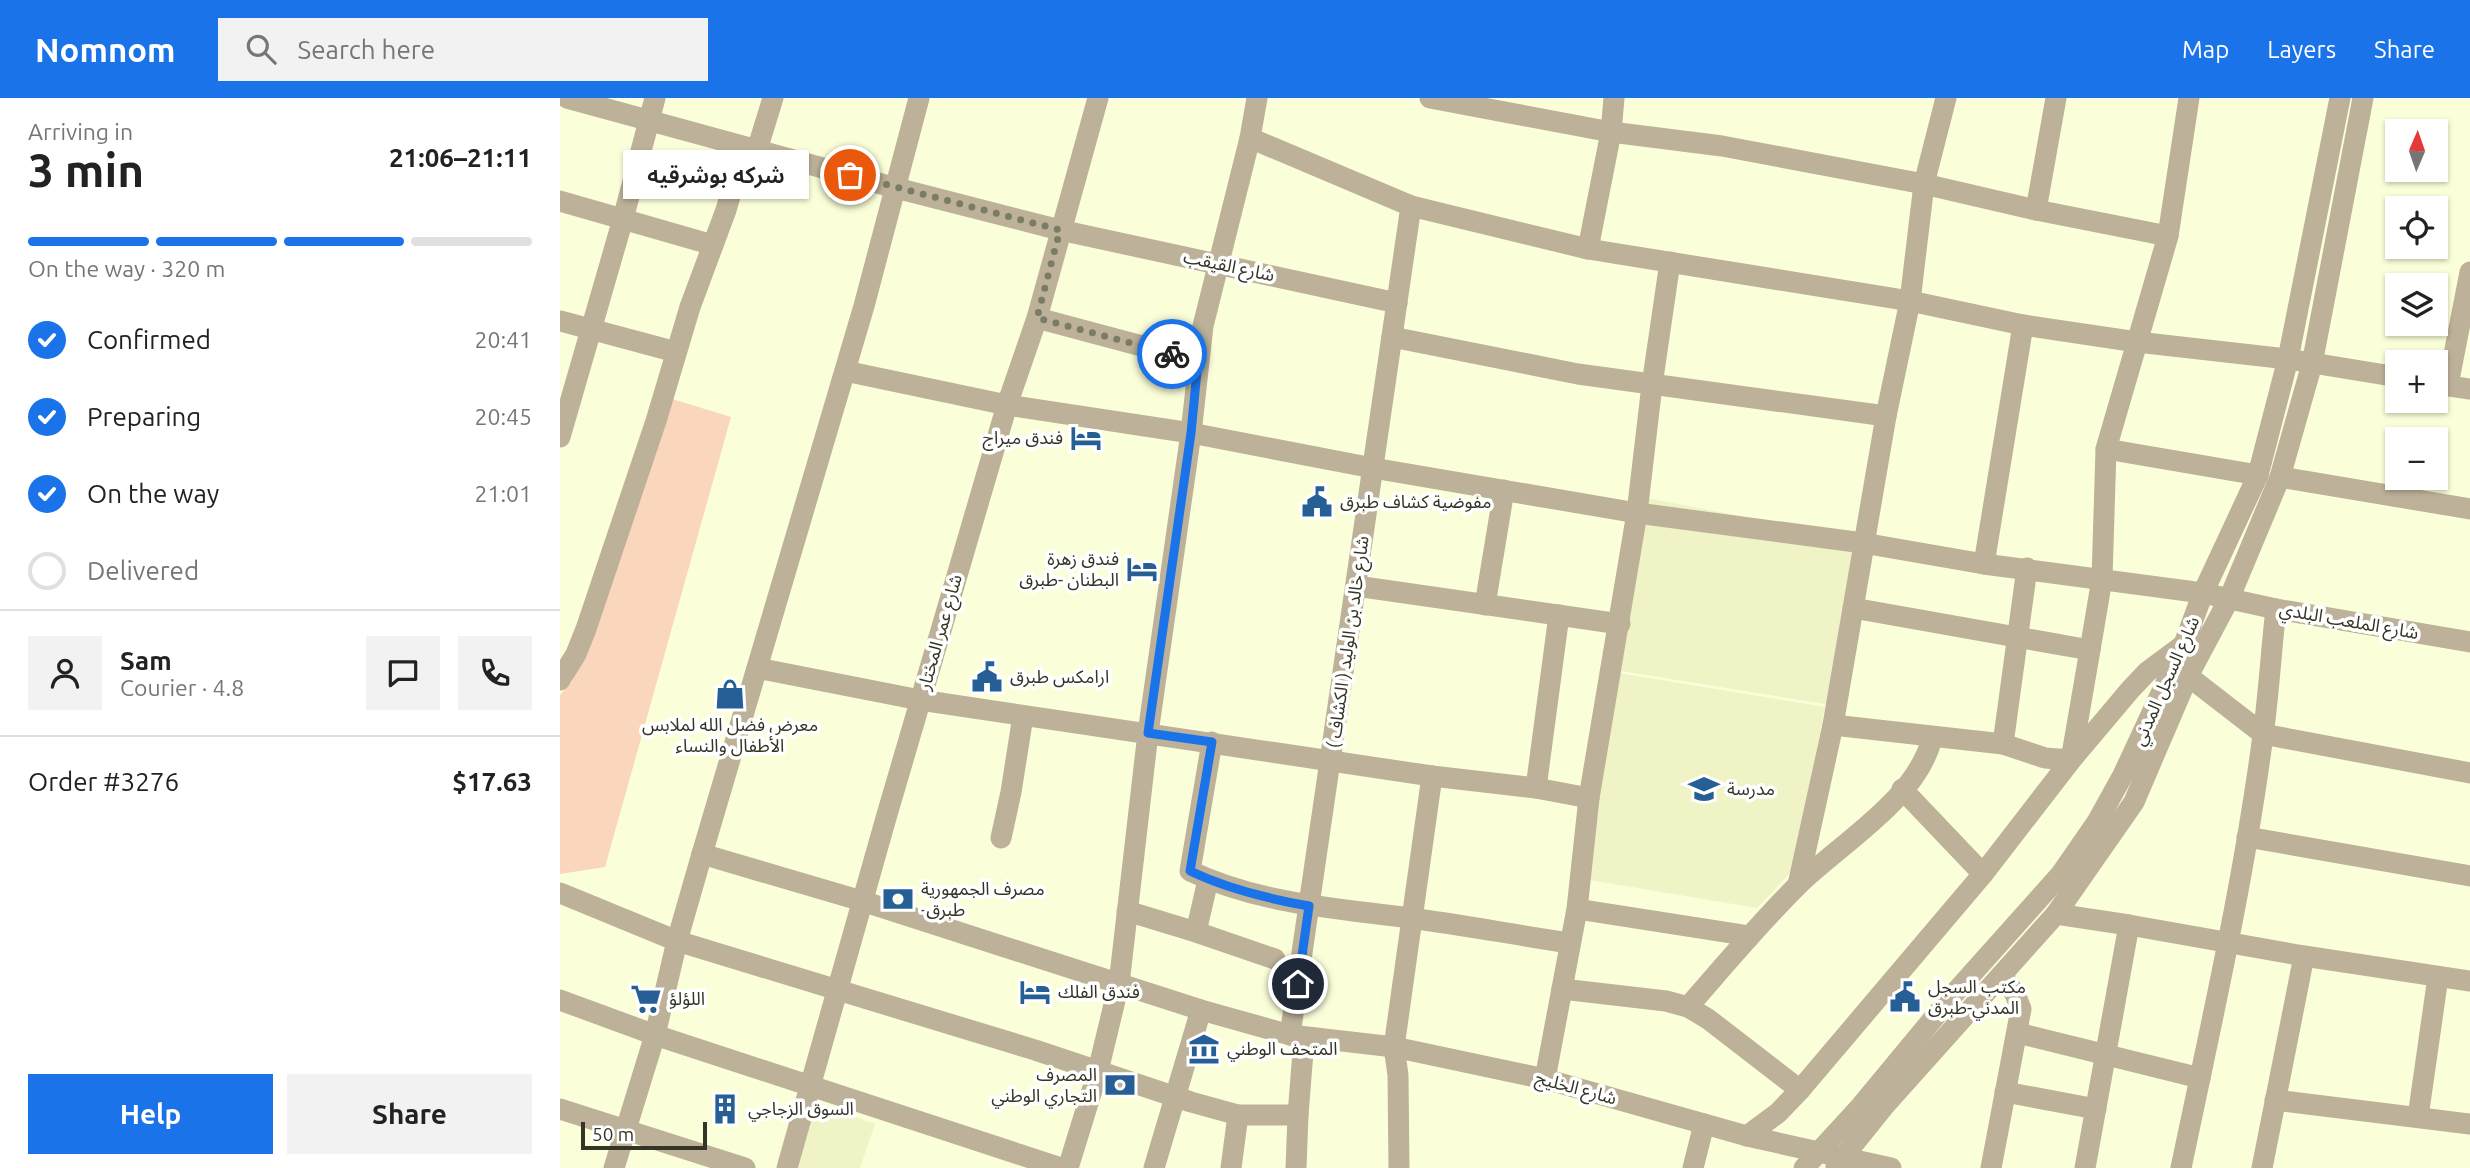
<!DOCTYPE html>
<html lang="en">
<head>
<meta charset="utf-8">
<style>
	body { margin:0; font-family:Ubuntu,"Noto Sans Arabic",sans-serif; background:#f2f2f2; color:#222; height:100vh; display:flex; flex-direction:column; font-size:26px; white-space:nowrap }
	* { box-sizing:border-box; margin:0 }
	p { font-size:23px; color:#767676 }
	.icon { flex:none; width:38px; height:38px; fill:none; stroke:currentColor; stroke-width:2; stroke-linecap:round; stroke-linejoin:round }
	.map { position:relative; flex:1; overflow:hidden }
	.side { display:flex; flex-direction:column; background:#fff; width:560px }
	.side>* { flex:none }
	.needle { width:46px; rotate:2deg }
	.controls { position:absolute; left:1825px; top:21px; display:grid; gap:14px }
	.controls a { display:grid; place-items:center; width:63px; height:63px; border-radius:0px; background:#fff; box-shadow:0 2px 5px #0004; font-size:35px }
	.scale { position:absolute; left:21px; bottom:18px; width:126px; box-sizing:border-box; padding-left:7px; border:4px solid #343526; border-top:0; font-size:19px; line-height:24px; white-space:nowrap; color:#343526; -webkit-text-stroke:5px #fff; paint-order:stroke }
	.pin { position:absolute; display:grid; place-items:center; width:60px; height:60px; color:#fff; margin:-30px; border:4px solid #fff; border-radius:50%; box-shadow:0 2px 7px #0007 }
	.courier { position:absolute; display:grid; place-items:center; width:70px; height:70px; margin:-35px; border:5px solid #1a73e8; border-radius:50%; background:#fff; color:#222; box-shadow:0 2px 9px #0007 }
	.bubble { position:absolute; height:49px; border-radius:0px; background:#fff; box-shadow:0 2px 5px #0004; font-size:23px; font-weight:600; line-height:49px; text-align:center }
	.overview em { font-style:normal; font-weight:600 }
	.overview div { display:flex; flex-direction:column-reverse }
	.overview { display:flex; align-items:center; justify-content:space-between; height:119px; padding:0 28px }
	h1 { font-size:46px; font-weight:600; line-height:52px }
	.bar { display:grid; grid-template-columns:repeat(4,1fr); gap:10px 7px; align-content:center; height:84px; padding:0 28px }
	.bar i { height:9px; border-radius:5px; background:#e0e0e0 }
	.bar .current { background:#1a73e8 }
	.bar p { grid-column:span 4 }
	.line { display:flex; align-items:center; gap:18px; padding:0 28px; border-top:2px solid #e0e0e0 }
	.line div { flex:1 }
	.round { display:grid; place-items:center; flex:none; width:74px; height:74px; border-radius:0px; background:#f2f2f2 }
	ol { padding:0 28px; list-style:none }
	li { display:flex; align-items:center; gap:21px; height:77px }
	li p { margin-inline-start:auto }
	li .icon { padding:7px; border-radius:50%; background:#1a73e8; color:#fff; stroke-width:4 }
	li:last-child { color:#767676 }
	li i { width:38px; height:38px; border:4px solid #e0e0e0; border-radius:50% }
	.button { display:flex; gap:14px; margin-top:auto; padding:14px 28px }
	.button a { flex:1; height:80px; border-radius:0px; background:#1a73e8; color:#fff; font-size:28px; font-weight:600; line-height:80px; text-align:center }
	.button a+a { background:#f2f2f2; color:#222 }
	header { display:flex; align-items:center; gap:42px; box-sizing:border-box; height:98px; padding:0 35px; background:#1a73e8; color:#fff }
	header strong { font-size:33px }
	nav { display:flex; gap:38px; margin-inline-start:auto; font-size:24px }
	.search { width:490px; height:63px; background:#f2f2f2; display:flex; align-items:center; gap:18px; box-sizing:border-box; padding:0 24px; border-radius:0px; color:#767676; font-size:26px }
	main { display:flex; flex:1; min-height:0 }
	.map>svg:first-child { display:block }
	.built { fill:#eff3c6 }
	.green { fill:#fad6bd }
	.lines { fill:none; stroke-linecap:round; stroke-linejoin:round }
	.minor { stroke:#bdb199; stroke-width:21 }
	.done { stroke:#7a7c65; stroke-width:7; stroke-dasharray:0 12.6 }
	.route { stroke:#1a73e8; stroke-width:9 }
	.labels { text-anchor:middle; stroke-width:7; stroke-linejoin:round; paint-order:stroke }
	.street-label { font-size:18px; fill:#343526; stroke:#fff }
	.poi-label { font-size:18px; fill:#343526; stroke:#fff; text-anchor:start }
</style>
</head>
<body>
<header>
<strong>Nomnom</strong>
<div class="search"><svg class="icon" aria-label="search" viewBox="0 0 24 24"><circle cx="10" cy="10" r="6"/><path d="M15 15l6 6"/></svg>Search here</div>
<nav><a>Map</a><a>Layers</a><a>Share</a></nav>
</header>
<main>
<section class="side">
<div class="overview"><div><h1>3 min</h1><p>Arriving in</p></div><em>21:06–21:11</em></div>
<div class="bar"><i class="current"></i><i class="current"></i><i class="current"></i><i></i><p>On the way · 320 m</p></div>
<ol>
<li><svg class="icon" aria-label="check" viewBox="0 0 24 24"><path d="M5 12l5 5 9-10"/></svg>Confirmed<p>20:41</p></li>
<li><svg class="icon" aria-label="check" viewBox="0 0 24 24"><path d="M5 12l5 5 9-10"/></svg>Preparing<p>20:45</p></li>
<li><svg class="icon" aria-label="check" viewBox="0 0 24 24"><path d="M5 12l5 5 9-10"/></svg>On the way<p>21:01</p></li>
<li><i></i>Delivered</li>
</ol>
<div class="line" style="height:126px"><a class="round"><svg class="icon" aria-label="person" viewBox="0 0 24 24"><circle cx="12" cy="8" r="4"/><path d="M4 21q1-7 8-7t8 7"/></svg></a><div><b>Sam</b><p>Courier · 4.8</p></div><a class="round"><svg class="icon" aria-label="chat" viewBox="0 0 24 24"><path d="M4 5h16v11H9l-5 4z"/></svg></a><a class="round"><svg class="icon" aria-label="phone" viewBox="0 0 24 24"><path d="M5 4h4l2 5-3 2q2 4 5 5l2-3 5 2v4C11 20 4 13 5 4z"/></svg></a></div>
<div class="line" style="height:91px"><div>Order #3276</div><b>$17.63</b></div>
<div class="button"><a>Help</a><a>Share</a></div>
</section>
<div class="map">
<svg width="1910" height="1070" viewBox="0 0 1910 1070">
	<rect width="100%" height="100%" fill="#fbffd9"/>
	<g class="built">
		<polygon points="1076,398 1317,444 1282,509 1271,607 1061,573 1070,521"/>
		<polygon points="1059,575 1265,609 1233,772 1197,810 1024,781"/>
		<polygon points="247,1002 315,1026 300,1070 223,1070"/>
	</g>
	<polygon class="green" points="109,300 171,319 45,769 0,776 0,597 12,584"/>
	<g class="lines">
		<g class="minor">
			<polyline points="7,0 336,90 500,132 837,205"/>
			<polyline points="870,0 1051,34 1162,48 1364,86 1476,112 1608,138"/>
			<polyline points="690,40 851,108 1028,151 1350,203 1463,227 1577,244 1728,261 1838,279"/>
			<polyline points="197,52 213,0"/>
			<polyline points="0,103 153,147"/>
			<polyline points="1476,112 1496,0"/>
			<polyline points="1028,151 1051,34 1054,0"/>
			<polyline points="477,220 638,263"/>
			<polyline points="0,223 116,254"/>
			<polyline points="832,239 1018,276 1326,318"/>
			<polyline points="285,273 447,307 631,335 813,370 1077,415 1303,445 1424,466 1643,495 1716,511 1910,544"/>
			<polyline points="1876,286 1910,291"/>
			<polyline points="1888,287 1910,174"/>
			<polyline points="0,339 63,121 95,0"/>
			<polyline points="1546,351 1698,377"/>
			<polyline points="1720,379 1910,411"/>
			<polyline points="1424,466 1463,227"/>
			<polyline points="796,488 1060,526"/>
			<polyline points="925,507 944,392"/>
			<polyline points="1293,510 1530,552 1542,481 1546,351 1608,138 1629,0"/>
			<polyline points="197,570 360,602 872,678 976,690 1029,700"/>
			<polyline points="1628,578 1703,636 1910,675"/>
			<polyline points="0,582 16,556 26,531 96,323 130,209 166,112 184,49"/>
			<polyline points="1273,627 1443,646 1485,660 1511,662 1530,552"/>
			<path d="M652 644 630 773C700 806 775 810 850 820 903 827 956 837 1010 845"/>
			<polyline points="1443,646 1467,470"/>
			<polyline points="976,690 999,517"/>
			<polyline points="1342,691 1423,776"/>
			<polyline points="1687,739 1910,778"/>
			<polyline points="441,740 451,694 463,618"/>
			<polyline points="142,756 302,803 641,912 730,937 834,949 985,981 1187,1038 1331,1070"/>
			<polyline points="1238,787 1273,627 1326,318 1350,203 1364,86 1386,0"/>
			<polyline points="0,795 117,843 475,952 631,1004 678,1017 738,1017"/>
			<polyline points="1017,811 1190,838"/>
			<polyline points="567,813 636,834 648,782"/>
			<polyline points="1496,816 1569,827 1744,858 1910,883"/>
			<polyline points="636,834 715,861"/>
			<polyline points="1002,891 1106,903 1128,909 1148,921 1240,992"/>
			<polyline points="0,902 95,937 501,1070"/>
			<path d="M1128 909C1163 869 1198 827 1236 789 1279 746 1357 702 1372 640"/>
			<polyline points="1458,935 1640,980"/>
			<polyline points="730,937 851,108"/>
			<polyline points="985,981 1017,811 1029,700 1077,415 1092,287 1110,164"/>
			<polyline points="1445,994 1536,1011"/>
			<polyline points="1715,1002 1910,1026"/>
			<polyline points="0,1011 185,1070"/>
			<polyline points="1858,1019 1878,879"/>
			<polyline points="1187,1038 1218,1015 1240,992 1423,776 1511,662 1570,592 1587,574 1622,548"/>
			<polyline points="1276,1068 1325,1007 1496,816 1574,704 1628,578 1669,501 1720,379 1752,266 1803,0"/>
			<polyline points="54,1070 95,937 117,843 142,756 304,208 359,0"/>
			<polyline points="227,1070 326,720 447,307 477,220 538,0"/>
			<polyline points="508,1070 538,973 559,886 588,635 631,335 643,228 690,40 697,0"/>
			<polyline points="594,1070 641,912"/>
			<polyline points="671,1070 678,1017"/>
			<polyline points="736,1070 738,1017 744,941"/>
			<polyline points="839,1070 838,977 834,949 872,678"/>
			<polyline points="1133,1070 1144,1026"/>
			<polyline points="1244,1070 1301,1008 1392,898 1501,776 1537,724 1563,677 1624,546 1643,495 1698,377 1728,261 1780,0"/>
			<polyline points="1431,1070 1461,911 1455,896 1443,878"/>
			<polyline points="1525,1070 1569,827"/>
			<path d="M1621 1070C1651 926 1684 783 1703 637 1709 595 1711 553 1716 511"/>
			<polyline points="1702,1070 1744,858"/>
		</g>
	</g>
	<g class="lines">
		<polyline class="done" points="290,77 500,132 477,220 612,256"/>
		<path class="route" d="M612 256 638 263 631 335 588 635 652 644 630 773C668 791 709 801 749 808L738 886"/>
	</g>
	<defs>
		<g id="hotel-bare" transform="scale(2.415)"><path d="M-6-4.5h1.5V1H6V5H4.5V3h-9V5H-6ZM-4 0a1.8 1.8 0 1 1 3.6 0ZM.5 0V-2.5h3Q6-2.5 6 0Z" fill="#255f96" stroke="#fff" stroke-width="2.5" paint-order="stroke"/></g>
		<g id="civic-bare" transform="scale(2.415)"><path d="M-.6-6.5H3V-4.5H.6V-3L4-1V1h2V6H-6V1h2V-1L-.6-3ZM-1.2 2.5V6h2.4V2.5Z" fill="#255f96" stroke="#fff" stroke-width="2.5" paint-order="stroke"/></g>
		<g id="shop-bare" transform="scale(2.415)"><path d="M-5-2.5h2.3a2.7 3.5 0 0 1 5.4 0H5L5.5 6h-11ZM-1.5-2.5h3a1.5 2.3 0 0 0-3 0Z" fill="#255f96" stroke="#fff" stroke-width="2.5" paint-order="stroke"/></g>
		<g id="school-bare" transform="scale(2.415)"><path d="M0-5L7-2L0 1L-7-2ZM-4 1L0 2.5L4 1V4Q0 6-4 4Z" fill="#255f96" stroke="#fff" stroke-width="2.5" paint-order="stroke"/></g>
		<g id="bank-bare" transform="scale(2.415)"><path d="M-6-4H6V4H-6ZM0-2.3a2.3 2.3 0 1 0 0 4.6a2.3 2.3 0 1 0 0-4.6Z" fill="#255f96" stroke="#fff" stroke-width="2.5" paint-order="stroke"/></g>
		<g id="supermarket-bare" transform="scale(2.415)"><path d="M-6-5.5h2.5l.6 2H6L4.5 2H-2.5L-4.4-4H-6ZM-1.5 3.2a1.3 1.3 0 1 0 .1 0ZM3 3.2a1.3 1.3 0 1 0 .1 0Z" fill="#255f96" stroke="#fff" stroke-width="2.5" paint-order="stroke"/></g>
		<g id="museum-bare" transform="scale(2.415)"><path d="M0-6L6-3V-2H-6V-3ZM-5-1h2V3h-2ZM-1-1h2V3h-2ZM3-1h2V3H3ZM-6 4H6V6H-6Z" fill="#255f96" stroke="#fff" stroke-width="2.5" paint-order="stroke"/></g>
		<g id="building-bare" transform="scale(2.415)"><path d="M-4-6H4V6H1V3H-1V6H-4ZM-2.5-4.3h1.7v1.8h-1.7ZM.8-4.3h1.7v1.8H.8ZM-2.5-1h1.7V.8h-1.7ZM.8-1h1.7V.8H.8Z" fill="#255f96" stroke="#fff" stroke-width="2.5" paint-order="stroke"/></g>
	</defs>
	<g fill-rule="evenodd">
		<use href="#hotel-bare" x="526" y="340"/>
		<use href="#civic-bare" x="757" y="404"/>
		<use href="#hotel-bare" x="582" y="471"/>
		<use href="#civic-bare" x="427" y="579"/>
		<use href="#shop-bare" x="170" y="596"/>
		<use href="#school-bare" x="1144" y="691"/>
		<use href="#bank-bare" x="338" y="801"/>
		<use href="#hotel-bare" x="475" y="894"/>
		<use href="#civic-bare" x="1345" y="899"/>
		<use href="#supermarket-bare" x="86" y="901"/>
		<use href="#museum-bare" x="644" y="951"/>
		<use href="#bank-bare" x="560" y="987"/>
		<use href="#building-bare" x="165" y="1011"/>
	</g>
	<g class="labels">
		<g class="street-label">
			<text transform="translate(669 168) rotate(12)" y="6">شارع القيقب</text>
			<text transform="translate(1789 523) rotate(10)" y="6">شارع الملعب البلدي</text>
			<text transform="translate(380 534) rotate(-74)" y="6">شارع عمر المختار</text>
			<text transform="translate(788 544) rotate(-82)" y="6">شارع خالد بن الوليد ( الكشاف )</text>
			<text transform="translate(1606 583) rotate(-66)" y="6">شارع السجل المدني</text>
			<text transform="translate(1016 990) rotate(15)" y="6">شارع الخليج</text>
		</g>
		<g class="poi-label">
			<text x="503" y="346" text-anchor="end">فندق ميراج</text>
			<text x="780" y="410">مفوضية كشاف طبرق</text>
			<text x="559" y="467" text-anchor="end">فندق زهرة<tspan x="559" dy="21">البطنان -طبرق</tspan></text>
			<text x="450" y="585">ارامكس طبرق</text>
			<text x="170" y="633" text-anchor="middle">معرض فضل الله لملابس<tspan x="170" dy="21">الأطفال والنساء</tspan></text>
			<text x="1167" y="697">مدرسة</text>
			<text x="361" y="797">مصرف الجمهورية<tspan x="361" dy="21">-طبرق</tspan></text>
			<text x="1368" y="895">مكتب السجل<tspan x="1368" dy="21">المدني-طبرق</tspan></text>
			<text x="498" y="900">فندق الفلك</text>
			<text x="109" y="907">اللؤلؤ</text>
			<text x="667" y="957">المتحف الوطني</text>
			<text x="537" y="983" text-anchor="end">المصرف<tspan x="537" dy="21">التجاري الوطني</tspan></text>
			<text x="188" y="1017">السوق الزجاجي</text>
		</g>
	</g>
</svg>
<div class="controls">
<a><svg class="needle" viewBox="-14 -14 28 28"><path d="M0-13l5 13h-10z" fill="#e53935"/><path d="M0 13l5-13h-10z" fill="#767676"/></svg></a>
<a><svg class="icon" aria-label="locate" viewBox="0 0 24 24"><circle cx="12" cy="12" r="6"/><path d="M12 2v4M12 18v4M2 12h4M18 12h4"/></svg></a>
<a><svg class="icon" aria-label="layers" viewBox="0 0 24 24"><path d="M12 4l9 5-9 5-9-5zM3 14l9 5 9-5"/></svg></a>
<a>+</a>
<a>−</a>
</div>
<div class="scale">50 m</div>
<div class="pin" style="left:290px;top:77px;background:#ea580c"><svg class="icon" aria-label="bag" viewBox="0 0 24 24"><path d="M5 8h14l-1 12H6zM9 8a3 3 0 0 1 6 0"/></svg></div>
<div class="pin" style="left:738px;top:886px;background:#1f2937"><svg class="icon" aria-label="home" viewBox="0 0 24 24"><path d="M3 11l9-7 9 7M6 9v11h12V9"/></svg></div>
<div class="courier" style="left:612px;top:256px"><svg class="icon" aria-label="bike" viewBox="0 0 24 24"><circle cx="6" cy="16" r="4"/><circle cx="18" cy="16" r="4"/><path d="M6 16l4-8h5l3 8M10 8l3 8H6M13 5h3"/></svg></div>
<div class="bubble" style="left:63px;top:52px;width:186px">شركه بوشرقيه</div>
</div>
</main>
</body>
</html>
